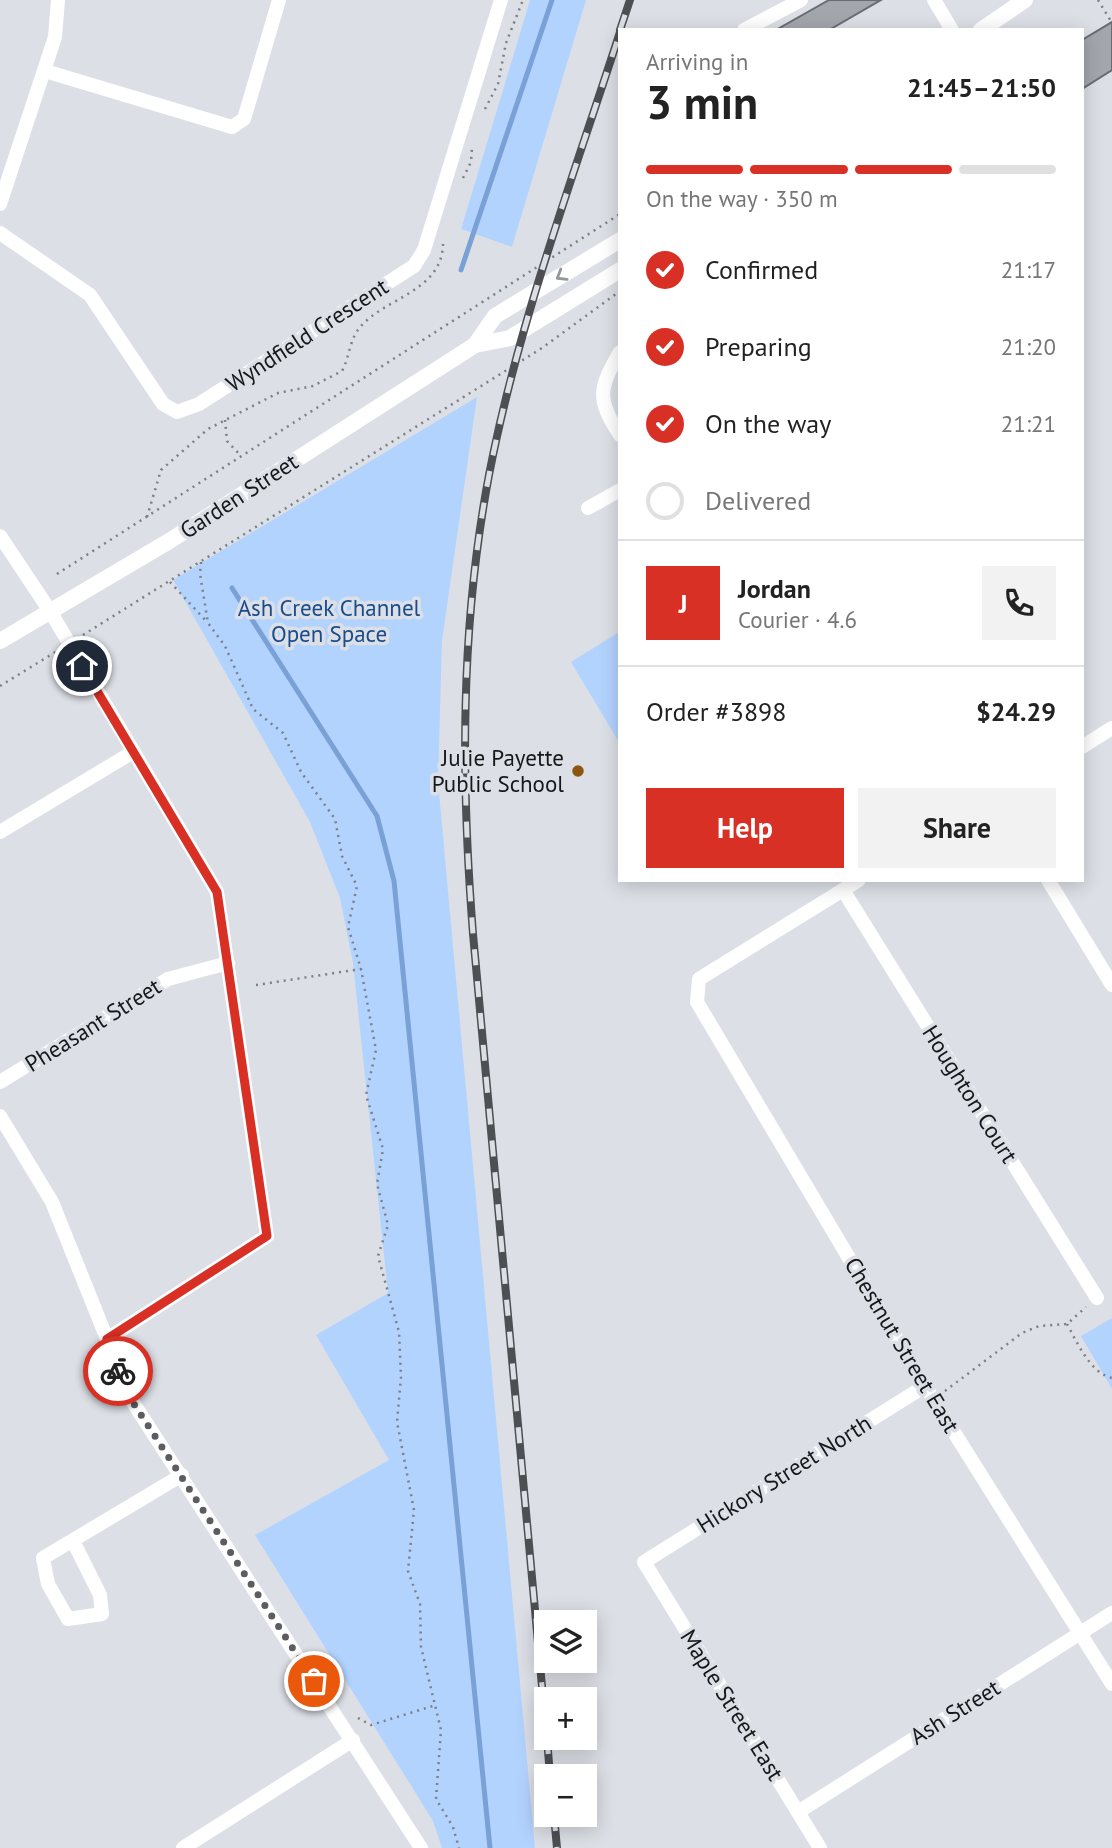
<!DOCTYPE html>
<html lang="en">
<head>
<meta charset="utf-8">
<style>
	body { margin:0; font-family:"PT Sans",sans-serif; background:#f2f2f2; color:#222; height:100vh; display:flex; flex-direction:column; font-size:26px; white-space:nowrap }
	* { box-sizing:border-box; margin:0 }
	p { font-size:23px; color:#767676 }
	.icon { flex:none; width:38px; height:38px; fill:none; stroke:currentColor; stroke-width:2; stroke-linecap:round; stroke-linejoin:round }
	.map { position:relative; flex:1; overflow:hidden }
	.side { position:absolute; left:618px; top:28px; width:466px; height:854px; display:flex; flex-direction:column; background:#fff; border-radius:0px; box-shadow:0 4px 18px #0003 }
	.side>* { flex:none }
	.tools { position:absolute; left:534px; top:1610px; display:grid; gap:14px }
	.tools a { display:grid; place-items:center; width:63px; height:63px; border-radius:0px; background:#fff; box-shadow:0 4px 18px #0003; font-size:35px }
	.pin { position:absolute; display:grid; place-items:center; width:60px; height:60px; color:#fff; margin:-30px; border:4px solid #fff; border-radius:50%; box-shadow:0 2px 7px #0007 }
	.courier { position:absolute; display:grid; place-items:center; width:70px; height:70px; margin:-35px; border:5px solid #d93025; border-radius:50%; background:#fff; color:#222; box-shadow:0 2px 9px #0007 }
	.head em { font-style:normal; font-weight:800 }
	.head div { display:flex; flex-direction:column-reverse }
	.head { display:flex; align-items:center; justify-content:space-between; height:119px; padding:0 28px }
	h1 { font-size:46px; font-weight:800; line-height:52px }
	.bar { display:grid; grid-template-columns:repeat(4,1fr); gap:10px 7px; align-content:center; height:84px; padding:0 28px }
	.bar i { height:9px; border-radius:5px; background:#e0e0e0 }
	.bar .current { background:#d93025 }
	.bar p { grid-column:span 4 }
	.line { display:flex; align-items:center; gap:18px; padding:0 28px; border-top:2px solid #e0e0e0 }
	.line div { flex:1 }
	.round { display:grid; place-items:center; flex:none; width:74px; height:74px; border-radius:0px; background:#f2f2f2 }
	ol { padding:0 28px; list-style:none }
	li { display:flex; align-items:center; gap:21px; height:77px }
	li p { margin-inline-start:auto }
	li .icon { padding:7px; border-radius:50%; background:#d93025; color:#fff; stroke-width:4 }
	li:last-child { color:#767676 }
	li i { width:38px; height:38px; border:4px solid #e0e0e0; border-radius:50% }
	.cta { display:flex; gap:14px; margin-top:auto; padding:14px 28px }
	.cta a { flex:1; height:80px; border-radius:0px; background:#d93025; color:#fff; font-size:28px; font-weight:800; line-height:80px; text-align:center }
	.cta a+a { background:#f2f2f2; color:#222 }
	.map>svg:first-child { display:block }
	.green { fill:#b3d3ff }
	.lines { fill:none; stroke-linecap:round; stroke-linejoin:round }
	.stream { stroke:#79a1d6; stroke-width:5 }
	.building { fill:#a3a7ad; stroke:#696c71; stroke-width:2 }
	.path { stroke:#7c7f83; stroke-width:2.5; stroke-dasharray:2 5; stroke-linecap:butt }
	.minor { stroke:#fff; stroke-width:14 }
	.tertiary { stroke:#fff; stroke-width:16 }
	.rail-casing { stroke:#4d4f52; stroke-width:8 }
	.rail { stroke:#dce0e6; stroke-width:5; stroke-dasharray:16; stroke-linecap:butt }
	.oneway { stroke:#969798 }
	.done { stroke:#5b5d61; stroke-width:7; stroke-dasharray:0 12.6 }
	.route { stroke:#d93025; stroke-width:9 }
	.poi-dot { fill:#8e550f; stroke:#dce0e6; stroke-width:2.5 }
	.labels { text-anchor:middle; stroke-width:7; stroke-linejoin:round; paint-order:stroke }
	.street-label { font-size:23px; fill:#151719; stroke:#dce0e6 }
	.park-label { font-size:23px; fill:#184c8c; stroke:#dce0e6 }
	.poi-label { font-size:23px; fill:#151719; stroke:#dce0e6; text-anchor:end }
</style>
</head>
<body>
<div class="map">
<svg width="1112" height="1848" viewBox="0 0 1112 1848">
	<rect width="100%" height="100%" fill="#dce0e6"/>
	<g class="green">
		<polygon points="530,0 586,0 512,247 461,229"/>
		<polygon points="477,397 442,641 438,781 535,1848 442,1848 433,1821 255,1535 389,1460 316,1335 388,1293 353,963 340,898 310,822 173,580"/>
		<polygon points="619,632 619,742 571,662"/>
		<polygon points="1112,1318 1112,1389 1081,1336"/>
	</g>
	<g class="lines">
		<g class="stream">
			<polyline points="461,270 552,0"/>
			<polyline points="232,588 377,816 394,881 490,1848"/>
		</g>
	</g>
	<g class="building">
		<polygon points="829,0 881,0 829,30 776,30"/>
		<polygon points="1112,22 1112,70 1082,89 1082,40"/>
	</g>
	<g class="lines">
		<g class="path">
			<polyline points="1098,0 1112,23"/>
			<polyline points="485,109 498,84 506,43 523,0"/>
			<polyline points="463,178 471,162 472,148"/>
			<polyline points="225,420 227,441 241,456"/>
			<path d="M147 517 161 470 208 429 278 393 313 386 342 371C350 357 349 339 361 326 387 297 442 291 443 244"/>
			<polyline points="201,562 200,574 208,623 225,646 253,709 283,733 301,772 335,819 342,856 357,886 348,927 361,969 376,1050 366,1095 383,1149 377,1184 388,1225 378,1256 399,1332 401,1377 397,1422 414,1510 408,1571 420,1604 421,1647 441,1730 436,1799 453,1827 459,1848"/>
			<polyline points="57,574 620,214"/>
			<polyline points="170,582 208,623"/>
			<polyline points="83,635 542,348 620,291"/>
			<polyline points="0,686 57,651"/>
			<polyline points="256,985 361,969"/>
			<path d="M1067 1324C1077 1342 1090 1373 1112 1378"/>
			<polyline points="945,1391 1022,1333 1039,1326 1067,1324 1086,1307"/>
			<polyline points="358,1718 371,1725 436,1705"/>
		</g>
		<g class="minor">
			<polyline points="934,0 952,30"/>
			<polyline points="744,30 801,0"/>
			<polyline points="45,71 232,127 244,119 279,0"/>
			<polyline points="0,204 55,37 58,0"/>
			<polyline points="0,233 90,295 163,404 177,412 199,404 414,266 424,250 501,0"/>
			<path d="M620 352C599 388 596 399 620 435"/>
			<polyline points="588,508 620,490"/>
			<polyline points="0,536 50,611 217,892 267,1236 107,1339"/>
			<polyline points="1082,747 1112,728"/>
			<polyline points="0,832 133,752"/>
			<polyline points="859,880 699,979 697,1002 925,1386 1112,1684"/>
			<polyline points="1048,880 1112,985"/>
			<polyline points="843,890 1097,1298"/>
			<polyline points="0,1082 168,979 228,963"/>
			<polyline points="0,1116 52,1202 107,1339 123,1387 421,1848"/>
			<polyline points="73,1541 100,1595 102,1614 68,1619 48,1584 43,1558 182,1475"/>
			<polyline points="798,1812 1112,1613"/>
			<polyline points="183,1848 353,1740"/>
			<polyline points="820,1848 644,1562 925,1386"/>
		</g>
		<g class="tertiary">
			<polyline points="981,30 1025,0"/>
			<polyline points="475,345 495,316 620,240"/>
			<polyline points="0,641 171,540 475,345 510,338 620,270"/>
		</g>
		<g class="rail-casing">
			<g id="rail">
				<polyline points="620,30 630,0"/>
				<path d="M546 1730 473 934C461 780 460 628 489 475 518 324 573 178 620 32"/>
				<polyline points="547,1738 550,1776"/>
				<polyline points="554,1815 557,1848"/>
			</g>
		</g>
		<use href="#rail" class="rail"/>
	</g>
	<defs><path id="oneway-chevron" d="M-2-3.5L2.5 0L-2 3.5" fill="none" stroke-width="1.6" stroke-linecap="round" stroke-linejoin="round" transform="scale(1.75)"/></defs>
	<use class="oneway" href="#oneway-chevron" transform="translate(561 276) rotate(149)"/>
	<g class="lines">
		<polyline class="done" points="118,1371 123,1387 314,1681"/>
		<polyline class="route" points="82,666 217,892 267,1236 107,1339 118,1371"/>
	</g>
	<circle class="poi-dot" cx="578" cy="771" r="7"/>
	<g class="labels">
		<g class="street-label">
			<text transform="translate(307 335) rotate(-33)" y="8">Wyndfield Crescent</text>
			<text transform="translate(239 496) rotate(-33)" y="8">Garden Street</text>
			<text transform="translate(93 1025) rotate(-32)" y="8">Pheasant Street</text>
			<text transform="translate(970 1094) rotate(58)" y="8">Houghton Court</text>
			<text transform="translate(902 1345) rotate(59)" y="8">Chestnut Street East</text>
			<text transform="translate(784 1474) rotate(-32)" y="8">Hickory Street North</text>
			<text transform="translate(732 1705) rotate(58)" y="8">Maple Street East</text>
			<text transform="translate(955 1712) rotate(-32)" y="8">Ash Street</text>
		</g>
		<g class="park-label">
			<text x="329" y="616">Ash Creek Channel<tspan x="329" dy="26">Open Space</tspan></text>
		</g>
		<g class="poi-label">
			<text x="564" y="766">Julie Payette<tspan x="564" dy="26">Public School</tspan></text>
		</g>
	</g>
</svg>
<div class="tools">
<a><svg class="icon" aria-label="layers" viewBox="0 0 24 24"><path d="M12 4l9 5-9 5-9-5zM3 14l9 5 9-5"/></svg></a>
<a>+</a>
<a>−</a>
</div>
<div class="pin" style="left:314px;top:1681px;background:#ea580c"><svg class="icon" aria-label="bag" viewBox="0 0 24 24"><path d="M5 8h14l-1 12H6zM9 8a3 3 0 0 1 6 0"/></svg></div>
<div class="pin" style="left:82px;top:666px;background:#1f2937"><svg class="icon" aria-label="home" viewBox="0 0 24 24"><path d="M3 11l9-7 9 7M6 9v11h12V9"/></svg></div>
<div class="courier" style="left:118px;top:1371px"><svg class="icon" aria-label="bike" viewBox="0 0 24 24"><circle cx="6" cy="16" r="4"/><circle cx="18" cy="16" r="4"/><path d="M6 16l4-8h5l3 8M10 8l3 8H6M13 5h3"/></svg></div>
<section class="side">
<div class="head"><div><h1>3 min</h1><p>Arriving in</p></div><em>21:45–21:50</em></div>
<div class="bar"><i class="current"></i><i class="current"></i><i class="current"></i><i></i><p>On the way · 350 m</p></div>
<ol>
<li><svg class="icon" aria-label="check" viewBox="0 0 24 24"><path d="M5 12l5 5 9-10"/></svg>Confirmed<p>21:17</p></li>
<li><svg class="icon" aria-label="check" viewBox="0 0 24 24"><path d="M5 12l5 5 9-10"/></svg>Preparing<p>21:20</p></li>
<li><svg class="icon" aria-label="check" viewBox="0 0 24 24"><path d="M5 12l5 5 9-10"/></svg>On the way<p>21:21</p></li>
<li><i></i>Delivered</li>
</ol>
<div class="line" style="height:126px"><b class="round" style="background:#d93025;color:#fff">J</b><div><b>Jordan</b><p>Courier · 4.6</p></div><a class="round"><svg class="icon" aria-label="phone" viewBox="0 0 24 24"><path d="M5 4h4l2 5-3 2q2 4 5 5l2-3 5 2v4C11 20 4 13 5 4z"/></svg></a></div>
<div class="line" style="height:91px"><div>Order #3898</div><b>$24.29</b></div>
<div class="cta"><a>Help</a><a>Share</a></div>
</section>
</div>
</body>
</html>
